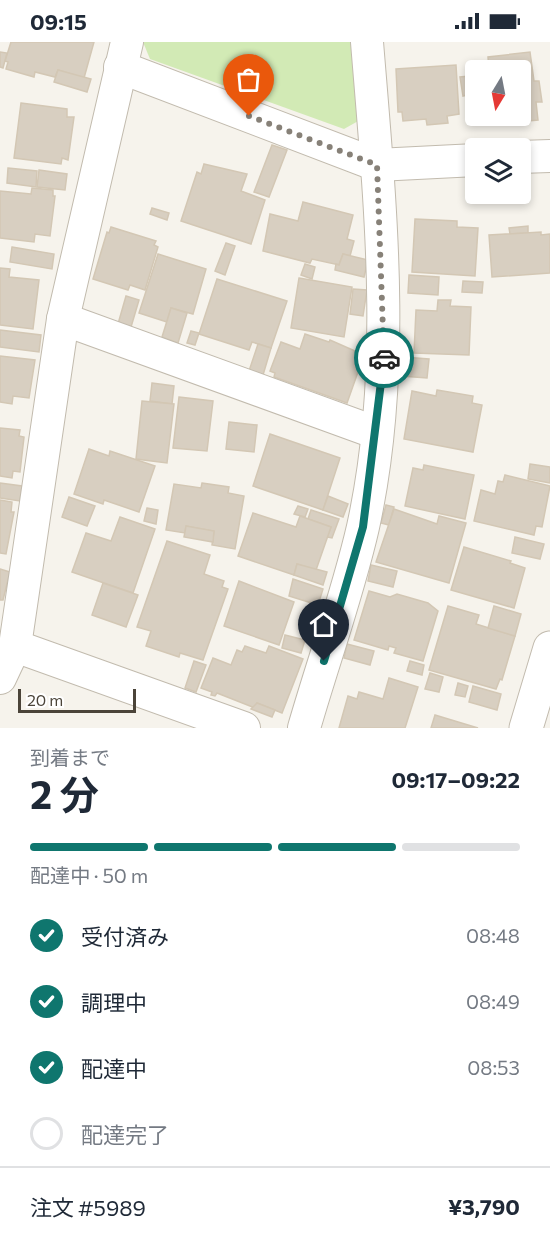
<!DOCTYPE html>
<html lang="ja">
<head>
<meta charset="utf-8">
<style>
	body { margin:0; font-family:Commissioner,"Noto Sans JP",sans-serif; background:#f2f2f3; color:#1f2937; height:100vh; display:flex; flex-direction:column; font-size:22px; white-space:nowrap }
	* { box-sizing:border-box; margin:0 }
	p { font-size:20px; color:#747a83 }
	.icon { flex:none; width:33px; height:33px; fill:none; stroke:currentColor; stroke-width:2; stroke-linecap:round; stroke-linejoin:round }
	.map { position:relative; height:686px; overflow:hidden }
	.sheet { display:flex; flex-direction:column; background:#fff; flex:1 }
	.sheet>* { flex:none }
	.needle { width:39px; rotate:190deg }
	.controls { position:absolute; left:465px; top:18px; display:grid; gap:12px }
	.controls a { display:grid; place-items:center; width:66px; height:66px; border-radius:6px; background:#fff; box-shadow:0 3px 9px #0003; font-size:30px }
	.scale { position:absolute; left:18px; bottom:15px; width:118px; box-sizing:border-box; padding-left:6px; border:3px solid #4b4439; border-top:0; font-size:16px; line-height:21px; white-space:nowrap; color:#4b4439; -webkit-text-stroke:4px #fff; paint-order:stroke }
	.pin { position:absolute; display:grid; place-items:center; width:51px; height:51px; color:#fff; margin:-62px -26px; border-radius:50% 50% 50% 0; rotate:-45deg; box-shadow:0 0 6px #0007 }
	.pin .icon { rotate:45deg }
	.courier { position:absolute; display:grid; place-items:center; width:60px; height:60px; margin:-30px; border:4px solid #0f766e; border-radius:50%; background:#fff; color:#222; box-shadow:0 2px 8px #0007 }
	.overview em { font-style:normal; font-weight:700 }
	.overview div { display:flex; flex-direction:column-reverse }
	.overview { display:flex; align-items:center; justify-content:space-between; height:102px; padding:0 30px }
	h1 { font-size:39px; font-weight:700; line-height:45px }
	.bar { display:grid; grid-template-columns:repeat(4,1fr); gap:9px 6px; align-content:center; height:72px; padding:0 30px }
	.bar i { height:8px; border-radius:4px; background:#e0e1e3 }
	.bar .active { background:#0f766e }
	.bar p { grid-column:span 4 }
	.line { display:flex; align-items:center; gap:15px; padding:0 30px; border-top:2px solid #e0e1e3 }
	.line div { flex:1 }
	ol { padding:0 30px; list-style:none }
	li { display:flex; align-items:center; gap:18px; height:66px }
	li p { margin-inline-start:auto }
	li .icon { padding:6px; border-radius:50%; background:#0f766e; color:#fff; stroke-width:4 }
	li:last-child { color:#747a83 }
	li i { width:33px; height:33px; border:3px solid #e0e1e3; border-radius:50% }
	.status { display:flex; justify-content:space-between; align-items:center; height:42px; padding:0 30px; background:#fff; direction:ltr }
	.status svg { height:16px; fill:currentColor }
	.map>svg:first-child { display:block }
	.green { fill:#d2eab5 }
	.building { fill:#d8cfc1; stroke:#d3c7b4; stroke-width:1.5 }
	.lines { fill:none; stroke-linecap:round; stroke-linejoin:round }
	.minor-casing { stroke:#c2bbae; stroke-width:34 }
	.tertiary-casing { stroke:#c2bbae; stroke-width:35 }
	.minor { stroke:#fff; stroke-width:32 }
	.tertiary { stroke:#fff; stroke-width:33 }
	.done { stroke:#878178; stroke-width:6; stroke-dasharray:0 10.8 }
	.route { stroke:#0f766e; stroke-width:8 }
</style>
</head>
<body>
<div class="status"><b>09:15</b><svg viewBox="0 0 49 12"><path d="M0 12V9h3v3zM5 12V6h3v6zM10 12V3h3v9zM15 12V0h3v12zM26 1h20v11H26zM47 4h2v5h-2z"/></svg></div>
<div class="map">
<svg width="550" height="686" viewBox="0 0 550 686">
	<rect width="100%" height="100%" fill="#f6f3ec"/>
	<polygon class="green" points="143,0 354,0 360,78 344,87 150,17"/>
	<g class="building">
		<polygon points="11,0 94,0 84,36 58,28 55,35 35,30 34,35 6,27 8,20 5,19"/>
		<polygon points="0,10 7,11 3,26 0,25"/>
		<polygon points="530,10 534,39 539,39 542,60 536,60 538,78 496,82 495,74 520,74 520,28 489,28 488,15"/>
		<polygon points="456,23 459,72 447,74 448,81 427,83 426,77 403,79 402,70 398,70 396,27"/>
		<polygon points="58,28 91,37 87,50 54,40"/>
		<polygon points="469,34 472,52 463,54 460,35"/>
		<polygon points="21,61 67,67 67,75 74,75 68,118 62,116 61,122 14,116"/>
		<polygon points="272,103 287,108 269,155 254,150"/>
		<polygon points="204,122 247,132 241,149 265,158 251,202 181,179 197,130 201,132"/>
		<polygon points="8,126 37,129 36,145 7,141"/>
		<polygon points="39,128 67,132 65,148 37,145"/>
		<polygon points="32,146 53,148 53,154 55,154 50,194 35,192 34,200 0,196 0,149 31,152"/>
		<polygon points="303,160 353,173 347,197 354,199 350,214 343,212 339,223 312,217 310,221 263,209 270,172 298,179"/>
		<polygon points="152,166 169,171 167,178 150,172"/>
		<polygon points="415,177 457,179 457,185 478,186 475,234 412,230"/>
		<polygon points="528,184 528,191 510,192 509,186"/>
		<polygon points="111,185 156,199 154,203 158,205 145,248 130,243 128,248 93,237 107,190 109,191"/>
		<polygon points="541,190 541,193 550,192 550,231 492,235 489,193"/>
		<polygon points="226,201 235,204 225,233 215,229"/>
		<polygon points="12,205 54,212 52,227 10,220"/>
		<polygon points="158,212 206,227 193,272 171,266 167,280 139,271"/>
		<polygon points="343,212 368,218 364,235 335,228 336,222 339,223"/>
		<polygon points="305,222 315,225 312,237 301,233"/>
		<polygon points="0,226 10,227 9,235 39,238 33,287 0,283"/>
		<polygon points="409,233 439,235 438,253 408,251"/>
		<polygon points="299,236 352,245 344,295 291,286"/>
		<polygon points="217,237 287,259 271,306 252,300 249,308 199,292"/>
		<polygon points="463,239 483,240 482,251 462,250"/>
		<polygon points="353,247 367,248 363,274 350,272"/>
		<polygon points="126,254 139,258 131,285 118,282"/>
		<polygon points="438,258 451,258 450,264 471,265 469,313 414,311 416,268 437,269"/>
		<polygon points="171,266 187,271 178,301 162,295"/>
		<polygon points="0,288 41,293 39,310 0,305"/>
		<polygon points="191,289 199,291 195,303 187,301"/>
		<polygon points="305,292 329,300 330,298 364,313 347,361 274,335 275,331 270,329 281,300 300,307"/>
		<polygon points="258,302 271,306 263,333 249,329"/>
		<polygon points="0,314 35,318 29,356 13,354 12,362 0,360"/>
		<polygon points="403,315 429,317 427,336 401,334"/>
		<polygon points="152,341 174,344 172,362 150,359"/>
		<polygon points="437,348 473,354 472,361 482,363 473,410 404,397 412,349 436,354"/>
		<polygon points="179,355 213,359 207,409 173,406"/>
		<polygon points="142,359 174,362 167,421 136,417"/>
		<polygon points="229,380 257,383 254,410 226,407"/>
		<polygon points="0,386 20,388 19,394 24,395 20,430 13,429 12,436 0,434"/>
		<polygon points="270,392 340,416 323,468 253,444"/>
		<polygon points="89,407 109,414 110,409 155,424 139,470 104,458 103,462 74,452"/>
		<polygon points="530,422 550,425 550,441 528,437"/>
		<polygon points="424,423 474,433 465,477 405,464 413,426 423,428"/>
		<polygon points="505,433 550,444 542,485 536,484 534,493 474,479 481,448 495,452 498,439 503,440"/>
		<polygon points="0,441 22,444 20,459 0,456"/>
		<polygon points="202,441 229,445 228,451 244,454 235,507 212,503 214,489 186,484 185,491 166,488 174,442 201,446"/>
		<polygon points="328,454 348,462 343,475 323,468"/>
		<polygon points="69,455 95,464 87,484 62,475"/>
		<polygon points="0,458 12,460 11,470 14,470 6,512 0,511"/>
		<polygon points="386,463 394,465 389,483 381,481"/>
		<polygon points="298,464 308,467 305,475 294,472"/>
		<polygon points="147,466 158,468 156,482 144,479"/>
		<polygon points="394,467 437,482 439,474 466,481 449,541 376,520"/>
		<polygon points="311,468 339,477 332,496 327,495 331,485 308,477"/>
		<polygon points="253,471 296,485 300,474 331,485 316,528 297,522 294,533 238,514"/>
		<polygon points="120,475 155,487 133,551 72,530 86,491 111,499"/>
		<polygon points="186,484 214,489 213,500 184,495"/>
		<polygon points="515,495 544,502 540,517 512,511"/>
		<polygon points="167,499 210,513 204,532 224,539 222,545 228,547 203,618 180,611 179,615 146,604 151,589 137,585"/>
		<polygon points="464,505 511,519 510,521 525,526 514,566 451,548"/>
		<polygon points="297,522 327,530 323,543 294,533"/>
		<polygon points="371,523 397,529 393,545 368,539"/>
		<polygon points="0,527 10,530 3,558 0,558"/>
		<polygon points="293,537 323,547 318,563 289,554"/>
		<polygon points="239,539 294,560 279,603 224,584"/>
		<polygon points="103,541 138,553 126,585 92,573"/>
		<polygon points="369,549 390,555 397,552 428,561 438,569 423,619 394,611 396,606 389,604 388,608 354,598"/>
		<polygon points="448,564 479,573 476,582 515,594 502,638 500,637 496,647 429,628"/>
		<polygon points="494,564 521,572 515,594 488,586"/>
		<polygon points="285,593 305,598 301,611 282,606"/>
		<polygon points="347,602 374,609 370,623 344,616"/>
		<polygon points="245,604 266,611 269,604 303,617 282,671 257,661 255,666 217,651 215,654 211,653 212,650 201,646 213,616 231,623 237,608 242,610"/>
		<polygon points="194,619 206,623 196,650 185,646"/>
		<polygon points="410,619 424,623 422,633 407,629"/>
		<polygon points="430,631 443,635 439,650 425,647"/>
		<polygon points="389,636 418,645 405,686 339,686 348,654 357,657 359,650 383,657"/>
		<polygon points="458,641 468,644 465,655 455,653"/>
		<polygon points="473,644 501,652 497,668 469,660"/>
		<polygon points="257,661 275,668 272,675 251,667"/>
		<polygon points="435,673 478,686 431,686"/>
	</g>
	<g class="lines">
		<g class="minor-casing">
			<g id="minor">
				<polyline points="120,25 377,123 476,118"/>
				<polyline points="520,115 550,114"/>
				<polyline points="63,277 377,391"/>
				<polyline points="15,604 244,686"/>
				<polyline points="0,636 15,604 63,277 127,0"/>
				<path d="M304 686C323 620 348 551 363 485 398 326 380 161 367 0"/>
			</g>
		</g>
		<g class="tertiary-casing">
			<polyline id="tertiary" points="526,686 550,606"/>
		</g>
		<use href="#minor" class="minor"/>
		<use href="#tertiary" class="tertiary"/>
	</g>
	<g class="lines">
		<polyline class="done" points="249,74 377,123 384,316"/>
		<polyline class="route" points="324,619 363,485 384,316"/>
	</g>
</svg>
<div class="controls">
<a><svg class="needle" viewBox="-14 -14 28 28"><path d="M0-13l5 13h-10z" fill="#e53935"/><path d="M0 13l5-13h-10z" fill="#747a83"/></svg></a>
<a><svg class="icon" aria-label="layers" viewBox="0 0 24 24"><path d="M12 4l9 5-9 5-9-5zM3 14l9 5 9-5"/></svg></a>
</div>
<div class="scale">20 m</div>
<div class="pin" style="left:249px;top:74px;background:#ea580c"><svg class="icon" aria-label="bag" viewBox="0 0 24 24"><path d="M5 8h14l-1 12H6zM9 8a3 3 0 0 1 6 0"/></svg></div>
<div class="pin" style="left:324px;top:619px;background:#1f2937"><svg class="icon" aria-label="home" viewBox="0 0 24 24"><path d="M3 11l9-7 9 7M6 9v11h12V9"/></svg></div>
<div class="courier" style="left:384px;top:316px"><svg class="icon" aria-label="car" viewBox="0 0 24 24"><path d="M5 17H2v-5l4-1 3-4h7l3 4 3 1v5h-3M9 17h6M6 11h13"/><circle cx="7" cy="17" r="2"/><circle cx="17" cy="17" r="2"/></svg></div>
</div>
<section class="sheet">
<div class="overview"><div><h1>2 分</h1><p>到着まで</p></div><em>09:17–09:22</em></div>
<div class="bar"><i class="active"></i><i class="active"></i><i class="active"></i><i></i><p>配達中 · 50 m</p></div>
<ol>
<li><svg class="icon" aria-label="check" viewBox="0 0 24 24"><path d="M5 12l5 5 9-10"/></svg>受付済み<p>08:48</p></li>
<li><svg class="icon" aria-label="check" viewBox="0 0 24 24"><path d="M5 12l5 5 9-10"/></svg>調理中<p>08:49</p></li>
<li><svg class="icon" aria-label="check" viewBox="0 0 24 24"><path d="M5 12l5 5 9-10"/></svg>配達中<p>08:53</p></li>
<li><i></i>配達完了</li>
</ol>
<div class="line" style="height:78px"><div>注文 #5989</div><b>¥3,790</b></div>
</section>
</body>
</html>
